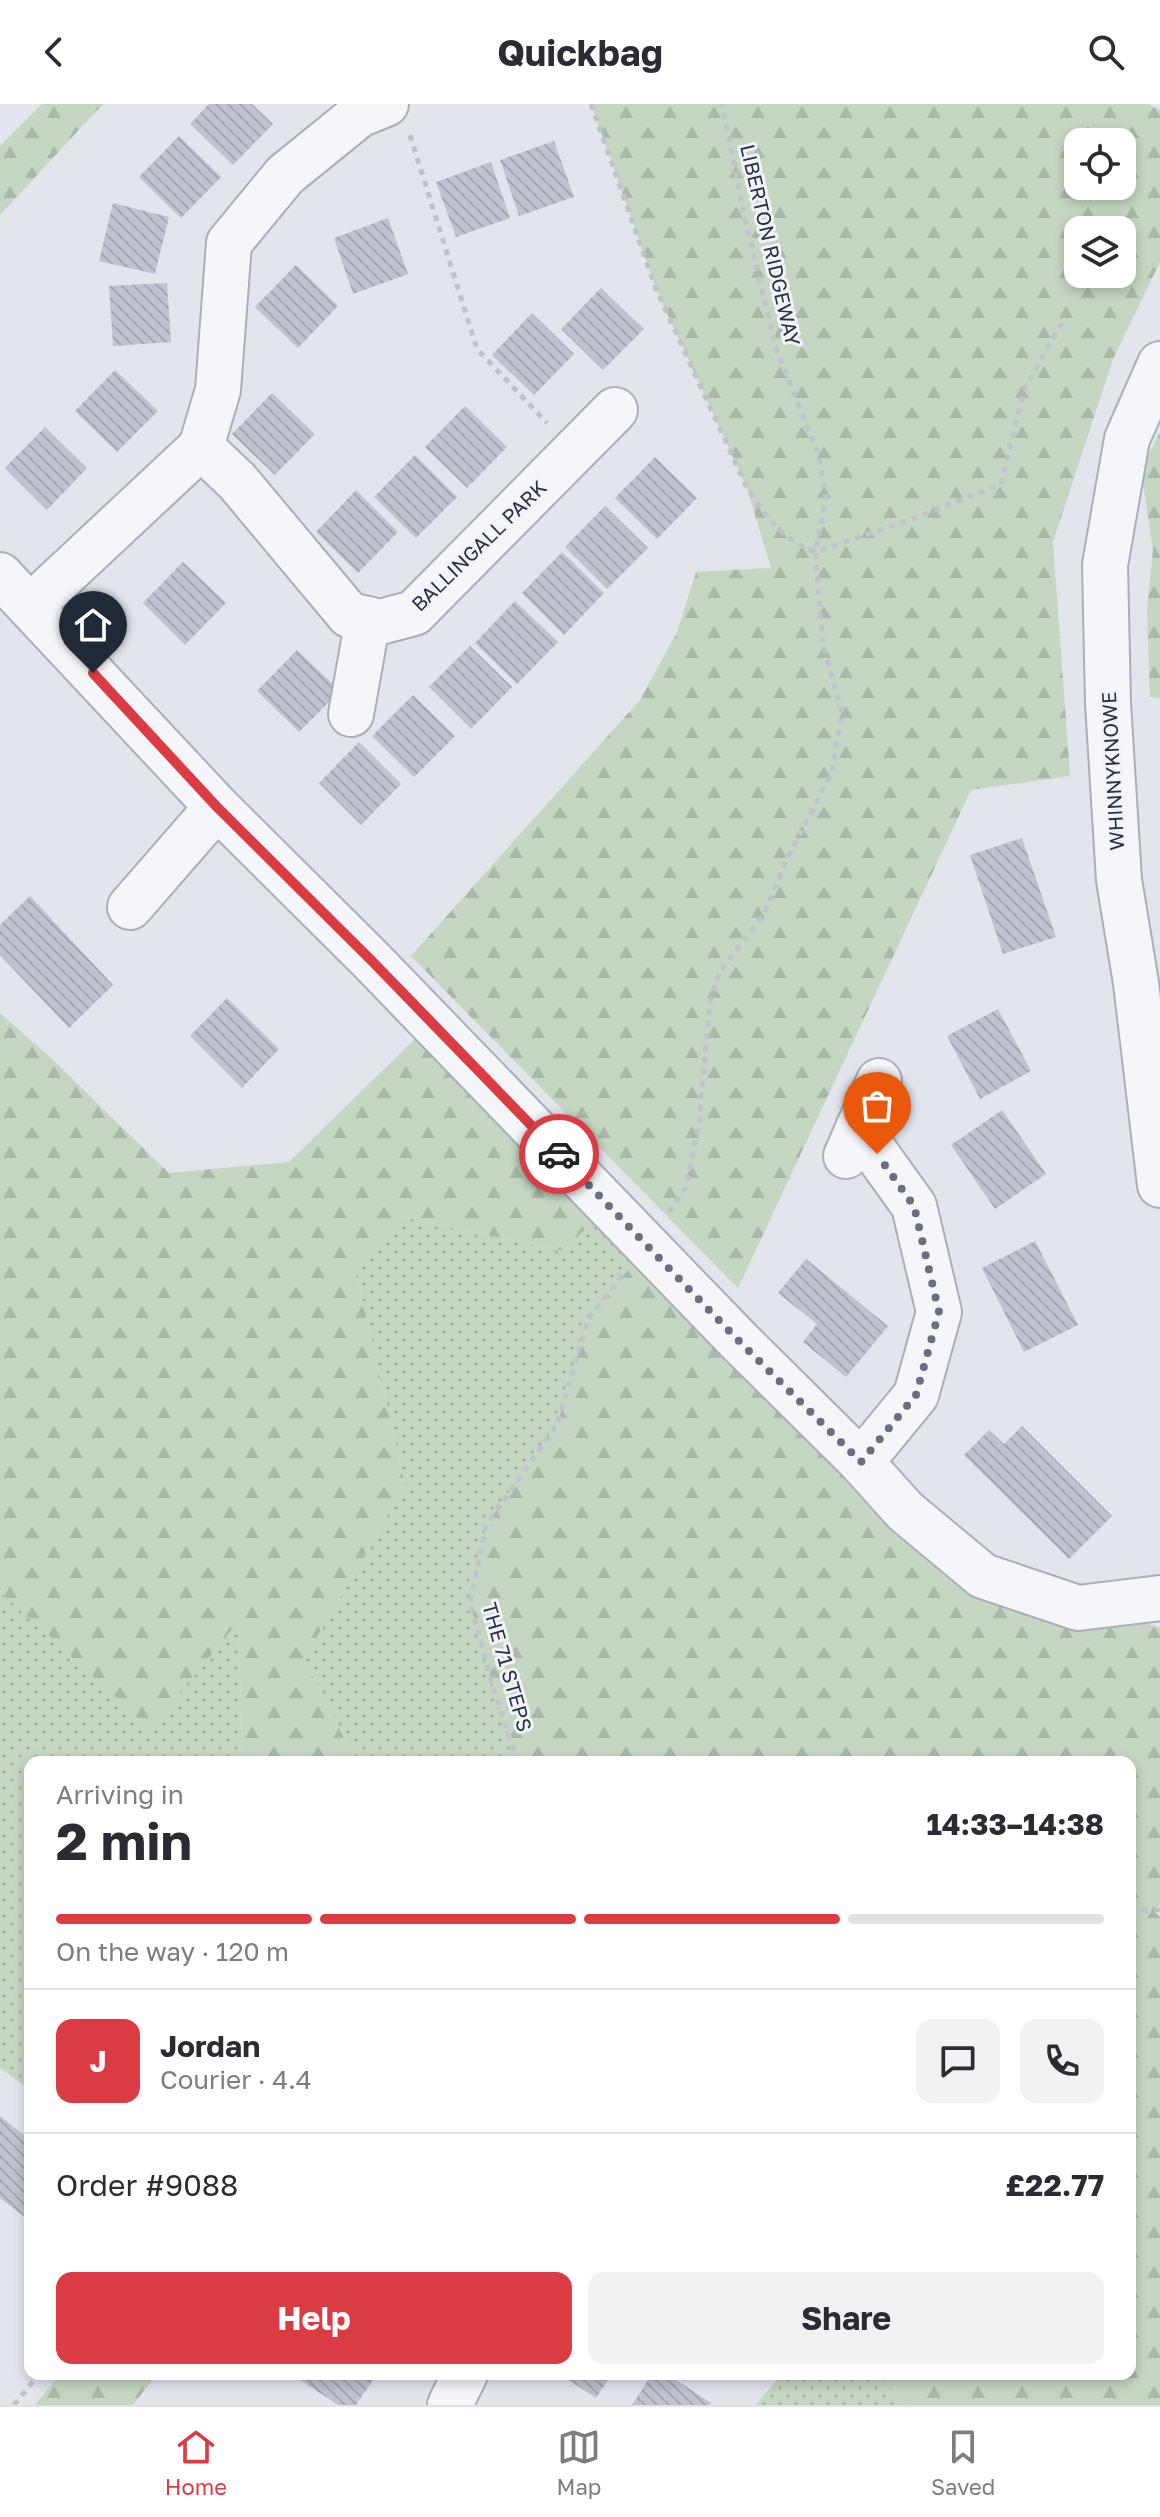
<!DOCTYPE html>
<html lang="en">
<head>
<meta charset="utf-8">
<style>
	body { margin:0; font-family:"Golos Text",sans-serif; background:#f2f2f3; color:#2b2b33; height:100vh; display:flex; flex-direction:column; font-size:30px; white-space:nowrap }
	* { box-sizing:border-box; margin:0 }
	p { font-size:26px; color:#7c7c81 }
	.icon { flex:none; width:44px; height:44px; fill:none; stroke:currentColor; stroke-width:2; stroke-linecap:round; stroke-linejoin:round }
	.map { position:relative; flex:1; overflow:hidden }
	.side { position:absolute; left:24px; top:1652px; width:1112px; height:624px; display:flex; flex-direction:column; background:#fff; border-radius:16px; box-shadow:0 4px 12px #0003 }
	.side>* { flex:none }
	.buttons { position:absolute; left:1064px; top:24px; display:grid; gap:16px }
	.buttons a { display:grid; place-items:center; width:72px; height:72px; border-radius:16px; background:#fff; box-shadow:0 4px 12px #0003; font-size:40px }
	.pin { position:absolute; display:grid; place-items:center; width:68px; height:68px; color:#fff; margin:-82px -34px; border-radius:50% 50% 50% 0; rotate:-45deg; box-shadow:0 0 8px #0007 }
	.pin .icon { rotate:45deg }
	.courier { position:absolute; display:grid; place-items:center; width:80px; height:80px; margin:-40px; border:6px solid #db3c43; border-radius:50%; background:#fff; color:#222; box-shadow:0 2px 10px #0007 }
	.summary em { font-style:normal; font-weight:700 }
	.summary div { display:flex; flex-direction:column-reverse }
	.summary { display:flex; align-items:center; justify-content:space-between; height:136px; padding:0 32px }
	h1 { font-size:52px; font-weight:700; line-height:60px }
	.bar { display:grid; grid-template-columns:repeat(4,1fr); gap:12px 8px; align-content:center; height:96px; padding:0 32px }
	.bar i { height:10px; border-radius:6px; background:#e1e1e2 }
	.bar .selected { background:#db3c43 }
	.bar p { grid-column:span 4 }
	.line { display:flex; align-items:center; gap:20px; padding:0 32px; border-top:2px solid #e1e1e2 }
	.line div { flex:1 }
	.round { display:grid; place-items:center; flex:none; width:84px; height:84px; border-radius:16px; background:#f2f2f3 }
	.button { display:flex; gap:16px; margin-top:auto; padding:16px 32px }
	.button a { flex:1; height:92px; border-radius:16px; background:#db3c43; color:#fff; font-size:32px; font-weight:700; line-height:92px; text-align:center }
	.button a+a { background:#f2f2f3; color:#2b2b33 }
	header { display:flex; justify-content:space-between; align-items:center; height:104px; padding:0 32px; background:#fff; font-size:36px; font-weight:700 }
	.tab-bar { display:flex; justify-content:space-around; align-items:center; height:112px; border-top:2px solid #e1e1e2; background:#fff; font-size:22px; color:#7c7c81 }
	.tab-bar a { display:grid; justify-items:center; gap:4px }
	.tab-bar .selected { color:#db3c43 }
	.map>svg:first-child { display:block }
	.grass { fill:url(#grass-dots) }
	.forest { fill:url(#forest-firs); fill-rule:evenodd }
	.building { fill:url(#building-back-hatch) }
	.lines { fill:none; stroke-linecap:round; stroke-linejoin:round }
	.minor-casing { stroke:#aaafba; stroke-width:48 }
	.path { stroke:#c0c3ca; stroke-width:5; stroke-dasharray:6 6; stroke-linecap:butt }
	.minor { stroke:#f5f6f9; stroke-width:44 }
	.done { stroke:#696f80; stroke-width:8; stroke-dasharray:0 14.4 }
	.route { stroke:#db3c43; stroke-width:10 }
	.labels { text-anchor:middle; stroke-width:6; stroke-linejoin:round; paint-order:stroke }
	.street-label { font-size:20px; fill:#283046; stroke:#f2f4f9 }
</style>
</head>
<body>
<header><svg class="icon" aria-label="back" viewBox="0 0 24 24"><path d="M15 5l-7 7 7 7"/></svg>Quickbag<svg class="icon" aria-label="search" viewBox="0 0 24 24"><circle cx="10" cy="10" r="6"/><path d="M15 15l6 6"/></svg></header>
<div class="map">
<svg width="1160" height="2301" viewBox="0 0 1160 2301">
	<defs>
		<pattern id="grass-dots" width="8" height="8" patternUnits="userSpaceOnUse" patternTransform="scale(2)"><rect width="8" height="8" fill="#c5d6c2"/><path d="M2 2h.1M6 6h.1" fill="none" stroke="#a9b8a8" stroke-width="1.8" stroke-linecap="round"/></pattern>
		<pattern id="forest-firs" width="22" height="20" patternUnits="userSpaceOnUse" patternTransform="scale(2)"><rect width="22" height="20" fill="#c5d6c2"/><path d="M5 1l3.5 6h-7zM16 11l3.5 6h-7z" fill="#a9b8a8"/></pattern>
		<pattern id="building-back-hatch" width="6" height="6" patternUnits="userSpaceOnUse" patternTransform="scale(2)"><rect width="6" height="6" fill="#bfc3cf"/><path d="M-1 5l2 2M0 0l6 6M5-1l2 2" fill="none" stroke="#a4a8b3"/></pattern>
	</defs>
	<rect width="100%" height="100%" fill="#e2e5ec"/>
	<g class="grass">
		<polygon points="608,1101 647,1142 588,1215 557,1321 486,1421 495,1590 518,1658 356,1658 304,1555 405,1381 354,1160 402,1113 564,1147"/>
		<polygon points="0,1487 150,1624 238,1517 243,1658 30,1658 30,1986 0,1964"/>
		<polygon points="781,2270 879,2270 905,2301 756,2301"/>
	</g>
	<g class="forest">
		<polygon points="42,0 103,0 0,111 0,42"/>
		<path d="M591 0H1147L1160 6V158L1113 255 1053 438 1070 672 971 686 738 1184 411 852 640 596 677 528 696 468 771 464 747 384 656 185ZM1078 38H1122V82H1078ZM1078 126H1122V170H1078Z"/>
		<polygon points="1160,328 1160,594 1150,593 1147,504 1153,446 1141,366"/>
		<polygon points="0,909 52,955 169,1069 289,1058 431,919 608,1101 564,1147 402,1113 354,1160 405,1381 304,1555 356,1658 243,1658 238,1518 150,1625 0,1487"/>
		<polygon points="647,1142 905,1407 1078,1504 1160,1523 1160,1801 1155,1808 1160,1813 1160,2301 905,2301 879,2270 1130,2270 1130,1658 518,1658 495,1590 470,1499 486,1421 557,1321 588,1215"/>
		<polygon points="60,2270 157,2270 133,2301 35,2301"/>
	</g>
	<g class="building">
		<polygon points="209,0 252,0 273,20 233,61 190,20"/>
		<polygon points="179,32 221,73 181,114 139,73"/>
		<polygon points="554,37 574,93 519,112 500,56"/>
		<polygon points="491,58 510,114 456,133 436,78"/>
		<polygon points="113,99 169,113 155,170 99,157"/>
		<polygon points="388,114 408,170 353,190 334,134"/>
		<polygon points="296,161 338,202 298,244 255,203"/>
		<polygon points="167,179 171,238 113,242 109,182"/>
		<polygon points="601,184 644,225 603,266 561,225"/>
		<polygon points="532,209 574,250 534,291 492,251"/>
		<polygon points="115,266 158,307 117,348 75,307"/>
		<polygon points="272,289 315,330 275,371 232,330"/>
		<polygon points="465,302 507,343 467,384 425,343"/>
		<polygon points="45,323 87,364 47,406 5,364"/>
		<polygon points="415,351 457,393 416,434 374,393"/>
		<polygon points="655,353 697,394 657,435 615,394"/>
		<polygon points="356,386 398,428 358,469 316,428"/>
		<polygon points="605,402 648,444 607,485 565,443"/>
		<polygon points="562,448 604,489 564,531 522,489"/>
		<polygon points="183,458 226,499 185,541 143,499"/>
		<polygon points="515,497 558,538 517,580 475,539"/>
		<polygon points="470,542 512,583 471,625 429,583"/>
		<polygon points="297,546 340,587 299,628 257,587"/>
		<polygon points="413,591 455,632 414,673 372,632"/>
		<polygon points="359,638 401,680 361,721 319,679"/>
		<polygon points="1022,734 1056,833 1003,850 970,751"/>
		<polygon points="30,792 113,881 69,924 0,851 0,821"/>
		<polygon points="227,894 279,945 242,984 190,932"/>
		<polygon points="998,905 1031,967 980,995 947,932"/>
		<polygon points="1002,1006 1046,1070 995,1105 951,1041"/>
		<polygon points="1035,1137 1078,1221 1024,1248 982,1164"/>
		<polygon points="806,1155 888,1222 846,1273 803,1238 817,1220 778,1189"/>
		<polygon points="1022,1322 1112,1412 1069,1455 964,1351 989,1326 1004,1340"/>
		<polygon points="0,2012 30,2036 30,2117 0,2094"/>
		<polygon points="299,2270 377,2270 356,2301 338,2301 297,2274"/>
		<polygon points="559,2270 612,2270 596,2294"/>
		<polygon points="652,2270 667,2270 711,2299 709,2301 632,2301"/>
	</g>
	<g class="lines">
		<g class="minor-casing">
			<g id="minor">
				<polyline points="386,0 359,11 285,71 229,139 218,286 201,343 237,377 349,511 380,518 414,509 615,306"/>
				<polyline points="1160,260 1127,335 1105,461 1108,599 1119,776 1136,879 1160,1081"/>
				<polyline points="0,471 217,703 371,856 737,1235 861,1358 905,1407 983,1472 1078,1504 1160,1494"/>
				<polyline points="31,502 201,343"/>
				<polyline points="351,610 368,515"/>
				<polyline points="130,803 217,703"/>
				<polyline points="858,1024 914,1102 939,1208 916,1291 861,1358"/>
				<polyline points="846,1052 879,977"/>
				<polyline points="450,2301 465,2270"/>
			</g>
		</g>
		<g class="path">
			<path d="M591 0 656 185 747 384C767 414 781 434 815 448L910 416 1001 380 1024 286 1063 217"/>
			<polyline points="410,31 477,245 547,319"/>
			<polyline points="669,1108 686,1083 699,1020 710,898 720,867 763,812 788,753 832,668 842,609 823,540 815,448 826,395 818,349 776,245 744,110 722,0"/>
			<polyline points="518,1658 495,1590 470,1499 486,1421 557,1321 588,1215 623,1171"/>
			<polyline points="1130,1806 1160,1806"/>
			<polyline points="14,2301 39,2270"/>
		</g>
		<use href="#minor" class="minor"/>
	</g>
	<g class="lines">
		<polyline class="done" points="559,1050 737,1235 861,1358 916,1291 939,1208 914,1102 877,1050"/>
		<polyline class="route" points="93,569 217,703 371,856 559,1050"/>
	</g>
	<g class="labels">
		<g class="street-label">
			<text transform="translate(770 141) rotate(77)" y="7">LIBERTON RIDGEWAY</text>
			<text transform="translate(479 442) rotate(-44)" y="7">BALLINGALL PARK</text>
			<text transform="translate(1113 667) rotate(-93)" y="7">WHINNYKNOWE</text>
			<text transform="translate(507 1563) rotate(74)" y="7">THE 71 STEPS</text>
		</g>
	</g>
</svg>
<div class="buttons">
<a><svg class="icon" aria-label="locate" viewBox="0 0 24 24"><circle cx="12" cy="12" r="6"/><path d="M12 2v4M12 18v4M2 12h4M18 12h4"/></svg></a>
<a><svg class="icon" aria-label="layers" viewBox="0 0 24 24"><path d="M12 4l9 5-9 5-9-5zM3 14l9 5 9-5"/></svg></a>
</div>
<div class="pin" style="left:877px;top:1050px;background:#ea580c"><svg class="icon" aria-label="bag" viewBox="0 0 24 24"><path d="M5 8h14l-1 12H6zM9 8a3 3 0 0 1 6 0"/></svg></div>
<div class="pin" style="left:93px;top:569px;background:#1f2937"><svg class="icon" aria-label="home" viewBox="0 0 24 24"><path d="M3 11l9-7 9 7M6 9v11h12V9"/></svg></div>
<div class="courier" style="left:559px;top:1050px"><svg class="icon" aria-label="car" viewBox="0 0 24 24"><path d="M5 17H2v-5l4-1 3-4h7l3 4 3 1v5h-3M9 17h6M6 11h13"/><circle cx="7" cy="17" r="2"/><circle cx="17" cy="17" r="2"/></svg></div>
<section class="side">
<div class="summary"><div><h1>2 min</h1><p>Arriving in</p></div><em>14:33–14:38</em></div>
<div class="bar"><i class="selected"></i><i class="selected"></i><i class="selected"></i><i></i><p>On the way · 120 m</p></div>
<div class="line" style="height:144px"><b class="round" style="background:#db3c43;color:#fff">J</b><div><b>Jordan</b><p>Courier · 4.4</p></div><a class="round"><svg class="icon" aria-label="chat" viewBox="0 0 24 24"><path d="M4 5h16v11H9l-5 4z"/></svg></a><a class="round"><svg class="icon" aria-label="phone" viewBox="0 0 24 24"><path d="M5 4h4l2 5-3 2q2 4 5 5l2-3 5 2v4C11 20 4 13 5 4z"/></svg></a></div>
<div class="line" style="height:104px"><div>Order #9088</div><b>£22.77</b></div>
<div class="button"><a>Help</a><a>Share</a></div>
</section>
</div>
<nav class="tab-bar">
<a class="selected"><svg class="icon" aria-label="home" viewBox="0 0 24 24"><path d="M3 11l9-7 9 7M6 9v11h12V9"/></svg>Home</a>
<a><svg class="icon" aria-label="map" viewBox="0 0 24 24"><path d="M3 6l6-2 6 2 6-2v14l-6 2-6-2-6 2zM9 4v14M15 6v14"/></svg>Map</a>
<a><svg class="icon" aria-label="saved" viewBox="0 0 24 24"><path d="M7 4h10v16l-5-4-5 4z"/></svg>Saved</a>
</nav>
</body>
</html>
